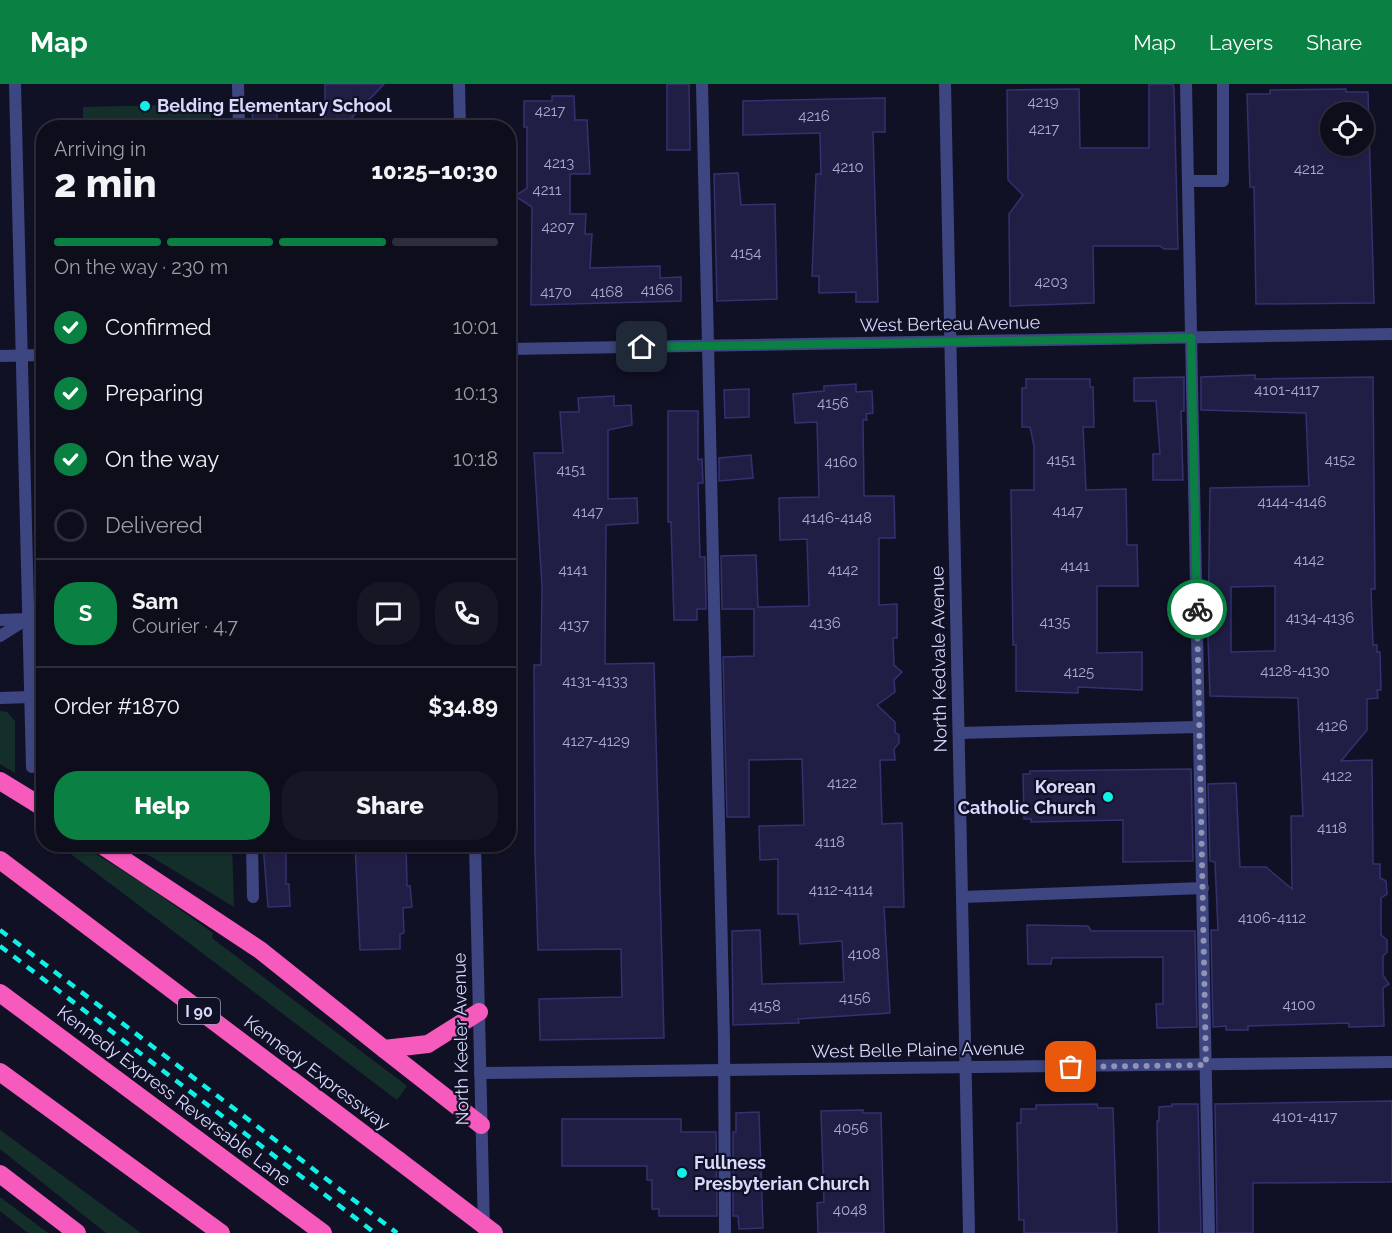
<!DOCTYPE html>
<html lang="en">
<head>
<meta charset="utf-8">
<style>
	body { margin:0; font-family:Raleway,sans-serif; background:#161625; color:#f1f3f6; height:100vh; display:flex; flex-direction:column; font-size:22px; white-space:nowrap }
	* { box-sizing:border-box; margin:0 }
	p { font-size:20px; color:#9a9ca3 }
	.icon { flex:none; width:33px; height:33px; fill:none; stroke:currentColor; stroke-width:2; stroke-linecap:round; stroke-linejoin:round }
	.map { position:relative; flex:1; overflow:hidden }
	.side { position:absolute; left:36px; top:36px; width:480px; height:732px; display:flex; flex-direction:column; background:#0d0d1c; border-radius:24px; box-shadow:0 2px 4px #0004,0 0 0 2px #2d2d3b }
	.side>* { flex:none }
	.controls { position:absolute; left:1320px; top:18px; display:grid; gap:12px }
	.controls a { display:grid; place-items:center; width:54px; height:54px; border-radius:50%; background:#0d0d1c; box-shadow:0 2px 4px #0004,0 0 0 2px #2d2d3b; font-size:30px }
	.pin { position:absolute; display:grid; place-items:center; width:51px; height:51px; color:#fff; margin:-26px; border-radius:12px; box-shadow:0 3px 9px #0006 }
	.courier { position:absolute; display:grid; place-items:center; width:60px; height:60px; margin:-30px; border:4px solid #0b8043; border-radius:50%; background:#fff; color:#222; box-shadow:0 2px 8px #0007 }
	.headline em { font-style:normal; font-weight:800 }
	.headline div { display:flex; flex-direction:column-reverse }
	.headline { display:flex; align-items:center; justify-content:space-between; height:102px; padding:0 18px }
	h1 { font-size:39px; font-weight:800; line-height:45px }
	.bar { display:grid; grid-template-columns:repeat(4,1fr); gap:9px 6px; align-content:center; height:72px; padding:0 18px }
	.bar i { height:8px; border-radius:4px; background:#2d2d3b }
	.bar .active { background:#0b8043 }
	.bar p { grid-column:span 4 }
	.line { display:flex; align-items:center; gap:15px; padding:0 18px; border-top:2px solid #2d2d3b }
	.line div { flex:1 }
	.round { display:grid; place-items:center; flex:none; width:63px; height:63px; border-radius:24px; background:#161625 }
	ol { padding:0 18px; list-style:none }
	li { display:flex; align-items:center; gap:18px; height:66px }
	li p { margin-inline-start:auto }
	li .icon { padding:6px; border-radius:50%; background:#0b8043; color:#fff; stroke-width:4 }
	li:last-child { color:#9a9ca3 }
	li i { width:33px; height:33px; border:3px solid #2d2d3b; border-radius:50% }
	.button { display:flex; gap:12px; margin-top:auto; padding:12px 18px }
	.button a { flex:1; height:69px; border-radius:24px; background:#0b8043; color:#fff; font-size:24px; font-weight:800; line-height:69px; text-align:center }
	.button a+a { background:#161625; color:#f1f3f6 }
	header { display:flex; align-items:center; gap:36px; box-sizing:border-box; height:84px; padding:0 30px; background:#0b8043; color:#fff }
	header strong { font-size:28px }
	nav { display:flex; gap:33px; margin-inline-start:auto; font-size:21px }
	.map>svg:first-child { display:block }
	.green { fill:#142f2a }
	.building { fill:#201e45; stroke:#343170; stroke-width:1.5; fill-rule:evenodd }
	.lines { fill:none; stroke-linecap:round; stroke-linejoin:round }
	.service { stroke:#3e4682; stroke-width:12 }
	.minor { stroke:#3e4682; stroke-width:12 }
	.tertiary { stroke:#3e4682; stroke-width:12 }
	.motorway { stroke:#f65abc; stroke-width:18 }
	.rail { stroke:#0ff1e6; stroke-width:4.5; stroke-dasharray:9 8; stroke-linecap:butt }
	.motorway-bridge { stroke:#f65abc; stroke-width:18 }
	.done { stroke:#9293b2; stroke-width:6; stroke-dasharray:0 10.8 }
	.route { stroke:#0b8043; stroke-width:8 }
	.poi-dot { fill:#0ff1e6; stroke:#111126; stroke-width:2 }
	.labels { text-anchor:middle; stroke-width:4.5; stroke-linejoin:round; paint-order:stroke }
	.number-label { font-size:15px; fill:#a9aacf }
	.shield { fill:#111126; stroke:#9c9dbc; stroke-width:1.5 }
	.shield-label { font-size:16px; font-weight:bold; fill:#d7d9fd }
	.poi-label { font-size:18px; font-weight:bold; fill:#d7d9fd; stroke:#111126; text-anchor:start }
	.street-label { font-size:18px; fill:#d7d9fd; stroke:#111126 }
</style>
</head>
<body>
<header>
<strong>Map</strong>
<nav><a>Map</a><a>Layers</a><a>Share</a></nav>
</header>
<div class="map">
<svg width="1392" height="1149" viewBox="0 0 1392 1149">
	<rect width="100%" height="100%" fill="#111126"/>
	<g class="green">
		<polygon points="211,20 211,43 83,43 83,23"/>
		<polygon points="0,627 7,628 15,637 15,689 0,680"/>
		<polygon points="59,761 81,761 143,799 213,849 212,854 407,1002 397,1016"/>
		<polygon points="132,761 232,761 234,823"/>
		<polygon points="0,1046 141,1149 106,1149 0,1065"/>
		<polygon points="0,1113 48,1149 28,1149 0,1127"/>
	</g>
	<g class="building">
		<polygon points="325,0 384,0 342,44 325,44"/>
		<polygon points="667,0 689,0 690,66 667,66"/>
		<polygon points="1149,0 1173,0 1174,6 1178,165 1164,165 1160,162 1093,162 1094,219 1010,222 1009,130 1023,111 1008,96 1007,6 1079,5 1080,64 1149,64"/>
		<path d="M1346 5V8H1368L1374 219 1256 220 1254 103H1250L1247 10H1270V6ZM1330 28H1364V62H1330Z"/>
		<polygon points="552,12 574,12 575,36 587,36 590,90 570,90 570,130 586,130 585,150 592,150 590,184 660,182 660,194 681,193 681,217 531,221 532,123 515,112 527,104 527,43 524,43 524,17 552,17"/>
		<polygon points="885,14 885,48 873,48 878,218 856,218 856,208 819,209 819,192 812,192 816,90 821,90 820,49 743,51 743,17"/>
		<polygon points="277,20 277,44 253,44 252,21"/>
		<polygon points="738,89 741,121 775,120 777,215 717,217 714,90"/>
		<path d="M1255 291V295L1373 293 1375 505H1371L1373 561H1377V568H1380L1381 606H1377L1378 614 1367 615V646L1341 677 1372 676 1373 780H1380V794L1386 797 1387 810 1381 814V851L1387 856V868L1383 872V891L1389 900 1383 904 1384 942 1349 943V939L1248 942V946H1226V942L1213 943 1211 846H1218L1215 778 1210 777 1208 700 1236 699 1240 783H1266L1292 805 1291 732H1303L1298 614 1210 612 1208 555 1210 404 1309 402 1306 329 1201 326V293ZM1275 502V567L1231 568V503Z"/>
		<polygon points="1184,293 1184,327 1181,327 1183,396 1153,396 1153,370 1160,370 1156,317 1134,317 1134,294"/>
		<polygon points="1026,295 1090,295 1090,303 1093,303 1094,343 1083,343 1086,406 1126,405 1127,461 1137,461 1138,502 1097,502 1097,569 1142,568 1142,606 1078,603 1078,609 1016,607 1016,561 1013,561 1011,406 1034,406 1034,362 1030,343 1022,343 1022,304 1026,304"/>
		<polygon points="856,300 856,308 872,307 873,329 866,330 867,336 863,336 864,412 894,412 895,454 879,454 879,521 897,520 897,554 893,554 894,581 902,588 894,596 895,608 877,621 895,638 895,648 899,651 899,659 894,665 895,676 880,676 882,740 902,739 904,823 884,823 890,929 798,935 799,939 733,941 732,847 760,846 762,900 844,898 842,857 800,860 798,830 778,830 778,775 760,776 759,742 804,741 802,675 749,676 749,733 727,733 723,573 754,572 754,525 722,525 721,472 756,471 758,523 809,522 807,455 780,456 779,414 819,413 817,338 795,339 793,310 824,307 824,302"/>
		<polygon points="749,305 749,333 725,334 724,306"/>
		<polygon points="614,312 614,322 631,321 632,341 608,346 608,415 637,414 638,439 606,441 605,580 654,579 664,954 540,956 539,915 622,913 621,865 538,866 535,768 534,581 541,581 542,503 534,369 563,369 560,328 579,328 578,314"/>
		<polygon points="668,327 698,327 698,376 702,375 703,399 698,399 700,473 705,473 706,525 697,525 697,536 674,536 671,438 668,438"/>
		<polygon points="751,371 753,394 719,397 719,374"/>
		<polygon points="1191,685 1193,777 1123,778 1123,736 1031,738 1031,735 1024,735 1023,690 1030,690 1030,687"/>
		<polygon points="263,760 286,760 286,800 289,800 290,822 268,823"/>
		<polygon points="355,760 406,760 407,802 410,802 412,823 403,824 404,849 400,850 400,865 360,866"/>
		<polygon points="1027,841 1088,842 1091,847 1195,847 1197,943 1157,944 1156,920 1163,920 1163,873 1052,874 1051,880 1028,880"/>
		<polygon points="1392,1017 1392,1098 1253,1099 1253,1149 1217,1149 1215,1020"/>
		<polygon points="1097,1020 1098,1024 1113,1024 1117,1149 1024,1149 1024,1136 1019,1136 1017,1039 1021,1039 1021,1025 1036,1025 1036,1021"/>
		<polygon points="1172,1020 1198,1020 1201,1149 1159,1149 1157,1037 1159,1037 1159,1023 1172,1022"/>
		<polygon points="863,1026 863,1029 881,1029 884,1149 818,1149 817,1119 824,1118 821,1027"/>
		<polygon points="759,1028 763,1144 739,1145 738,1132 733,1132 733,1048 736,1048 736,1029"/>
		<polygon points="562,1035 681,1035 681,1048 716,1048 717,1132 659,1132 659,1125 652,1125 652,1096 647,1096 647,1082 562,1082"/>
	</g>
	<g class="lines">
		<g class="service">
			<polyline points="238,0 239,44"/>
			<polyline points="702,0 724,956 725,1149"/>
			<polyline points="1186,0 1209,1149"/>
			<polyline points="1188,97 1223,97 1223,0"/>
			<polyline points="0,536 27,535"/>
			<polyline points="959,649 1199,643"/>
			<polyline points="252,760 253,813"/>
			<polyline points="962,813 1203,804"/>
		</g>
		<g class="minor">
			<polyline points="15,0 32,683"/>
			<polyline points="945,0 969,1149"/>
			<polyline points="508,265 1392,250"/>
			<polyline points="0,272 44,271"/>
			<polyline points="0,552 27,535"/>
			<polyline points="0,614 30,613"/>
			<polyline points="480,989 1392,978"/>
		</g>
		<g class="tertiary">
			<polyline points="459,0 460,44"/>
			<polyline points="475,760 484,1146"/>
		</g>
		<g class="motorway">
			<polyline points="0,697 44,724"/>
			<polyline points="100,760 260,866 384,965 428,960 479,928"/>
			<polyline points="0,776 398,1076"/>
			<polyline points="0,909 323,1149"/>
			<polyline points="384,965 481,1041"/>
			<polyline points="0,988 221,1149"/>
			<polyline points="0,1090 77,1149"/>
		</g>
		<g class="rail">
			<polyline points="0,846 397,1149"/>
			<polyline points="0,862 375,1149"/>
		</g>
		<polyline class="motorway-bridge" points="398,1076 494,1149"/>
	</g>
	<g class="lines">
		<polyline class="done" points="1071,983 1206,981 1197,525"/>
		<polyline class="route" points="642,263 1191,254 1197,525"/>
	</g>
	<g class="poi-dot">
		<circle cx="145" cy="22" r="6"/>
		<circle cx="1108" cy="713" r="6"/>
		<circle cx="682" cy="1089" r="6"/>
	</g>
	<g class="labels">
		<g class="number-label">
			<text x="1043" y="23">4219</text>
			<text x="550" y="32">4217</text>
			<text x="814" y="37">4216</text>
			<text x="1044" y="50">4217</text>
			<text x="559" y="84">4213</text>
			<text x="848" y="88">4210</text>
			<text x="1309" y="90">4212</text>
			<text x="547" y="111">4211</text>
			<text x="558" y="148">4207</text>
			<text x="746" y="174">4154</text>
			<text x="1051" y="203">4203</text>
			<text x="657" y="211">4166</text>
			<text x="556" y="213">4170</text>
			<text x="607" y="213">4168</text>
			<text x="1287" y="311">4101-4117</text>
			<text x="833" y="324">4156</text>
			<text x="1061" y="381">4151</text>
			<text x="1340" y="381">4152</text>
			<text x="841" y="383">4160</text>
			<text x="571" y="391">4151</text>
			<text x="1292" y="423">4144-4146</text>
			<text x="1068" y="432">4147</text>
			<text x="588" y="433">4147</text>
			<text x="837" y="439">4146-4148</text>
			<text x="1309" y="481">4142</text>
			<text x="1075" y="487">4141</text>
			<text x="573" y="491">4141</text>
			<text x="843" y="491">4142</text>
			<text x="1320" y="539">4134-4136</text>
			<text x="1055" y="543">4135</text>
			<text x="825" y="544">4136</text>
			<text x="574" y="546">4137</text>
			<text x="1295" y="592">4128-4130</text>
			<text x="1079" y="593">4125</text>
			<text x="595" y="602">4131-4133</text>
			<text x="1332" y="647">4126</text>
			<text x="596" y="662">4127-4129</text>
			<text x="1337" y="697">4122</text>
			<text x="842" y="704">4122</text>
			<text x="1332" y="749">4118</text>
			<text x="830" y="763">4118</text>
			<text x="841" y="811">4112-4114</text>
			<text x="1272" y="839">4106-4112</text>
			<text x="864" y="875">4108</text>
			<text x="855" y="919">4156</text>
			<text x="1299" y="926">4100</text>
			<text x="765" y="927">4158</text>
			<text x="1305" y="1038">4101-4117</text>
			<text x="851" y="1049">4056</text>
			<text x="850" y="1131">4048</text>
		</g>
		<rect class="shield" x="178" y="914" width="42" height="26" rx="4.5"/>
		<g class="shield-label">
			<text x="199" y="933">I 90</text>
		</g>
		<g class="poi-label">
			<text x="157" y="28">Belding Elementary School</text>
			<text x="1096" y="709" text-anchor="end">Korean<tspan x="1096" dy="21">Catholic Church</tspan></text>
			<text x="694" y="1085">Fullness<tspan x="694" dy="21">Presbyterian Church</tspan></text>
		</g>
		<g class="street-label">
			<text transform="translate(950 240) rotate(-1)" y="6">West Berteau Avenue</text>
			<text transform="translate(939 575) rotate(-91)" y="6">North Kedvale Avenue</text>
			<text transform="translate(461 955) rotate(-91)" y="6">North Keeler Avenue</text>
			<text transform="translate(918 966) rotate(-1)" y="6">West Belle Plaine Avenue</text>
			<text transform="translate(317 989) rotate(37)" y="6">Kennedy Expressway</text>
			<text transform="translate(174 1012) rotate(37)" y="6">Kennedy Express Reversable Lane</text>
		</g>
	</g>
</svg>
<div class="controls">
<a><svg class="icon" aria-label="locate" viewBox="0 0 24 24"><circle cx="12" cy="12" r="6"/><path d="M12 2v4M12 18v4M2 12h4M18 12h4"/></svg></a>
</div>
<div class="pin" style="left:1071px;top:983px;background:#ea580c"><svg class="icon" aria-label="bag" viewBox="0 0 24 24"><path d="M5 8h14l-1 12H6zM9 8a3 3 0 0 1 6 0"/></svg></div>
<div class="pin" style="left:642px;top:263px;background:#1f2937"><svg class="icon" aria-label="home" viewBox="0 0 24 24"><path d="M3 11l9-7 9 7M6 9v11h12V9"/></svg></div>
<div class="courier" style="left:1197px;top:525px"><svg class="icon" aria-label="bike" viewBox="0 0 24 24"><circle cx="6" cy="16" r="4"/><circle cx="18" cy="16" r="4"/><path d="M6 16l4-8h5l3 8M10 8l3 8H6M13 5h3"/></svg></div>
<section class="side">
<div class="headline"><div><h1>2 min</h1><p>Arriving in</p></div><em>10:25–10:30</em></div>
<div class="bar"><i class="active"></i><i class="active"></i><i class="active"></i><i></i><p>On the way · 230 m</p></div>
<ol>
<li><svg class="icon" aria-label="check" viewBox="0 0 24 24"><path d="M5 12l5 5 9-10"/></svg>Confirmed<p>10:01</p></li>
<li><svg class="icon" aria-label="check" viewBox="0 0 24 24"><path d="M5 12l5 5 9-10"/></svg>Preparing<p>10:13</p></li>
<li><svg class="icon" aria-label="check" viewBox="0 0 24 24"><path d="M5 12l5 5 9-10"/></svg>On the way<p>10:18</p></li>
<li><i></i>Delivered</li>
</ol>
<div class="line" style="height:108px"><b class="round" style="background:#0b8043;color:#fff">S</b><div><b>Sam</b><p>Courier · 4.7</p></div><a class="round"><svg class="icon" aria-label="chat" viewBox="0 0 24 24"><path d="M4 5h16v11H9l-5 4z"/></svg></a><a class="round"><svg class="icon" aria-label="phone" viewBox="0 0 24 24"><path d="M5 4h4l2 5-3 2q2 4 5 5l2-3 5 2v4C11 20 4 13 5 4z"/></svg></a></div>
<div class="line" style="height:78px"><div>Order #1870</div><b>$34.89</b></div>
<div class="button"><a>Help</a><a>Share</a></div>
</section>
</div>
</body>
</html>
